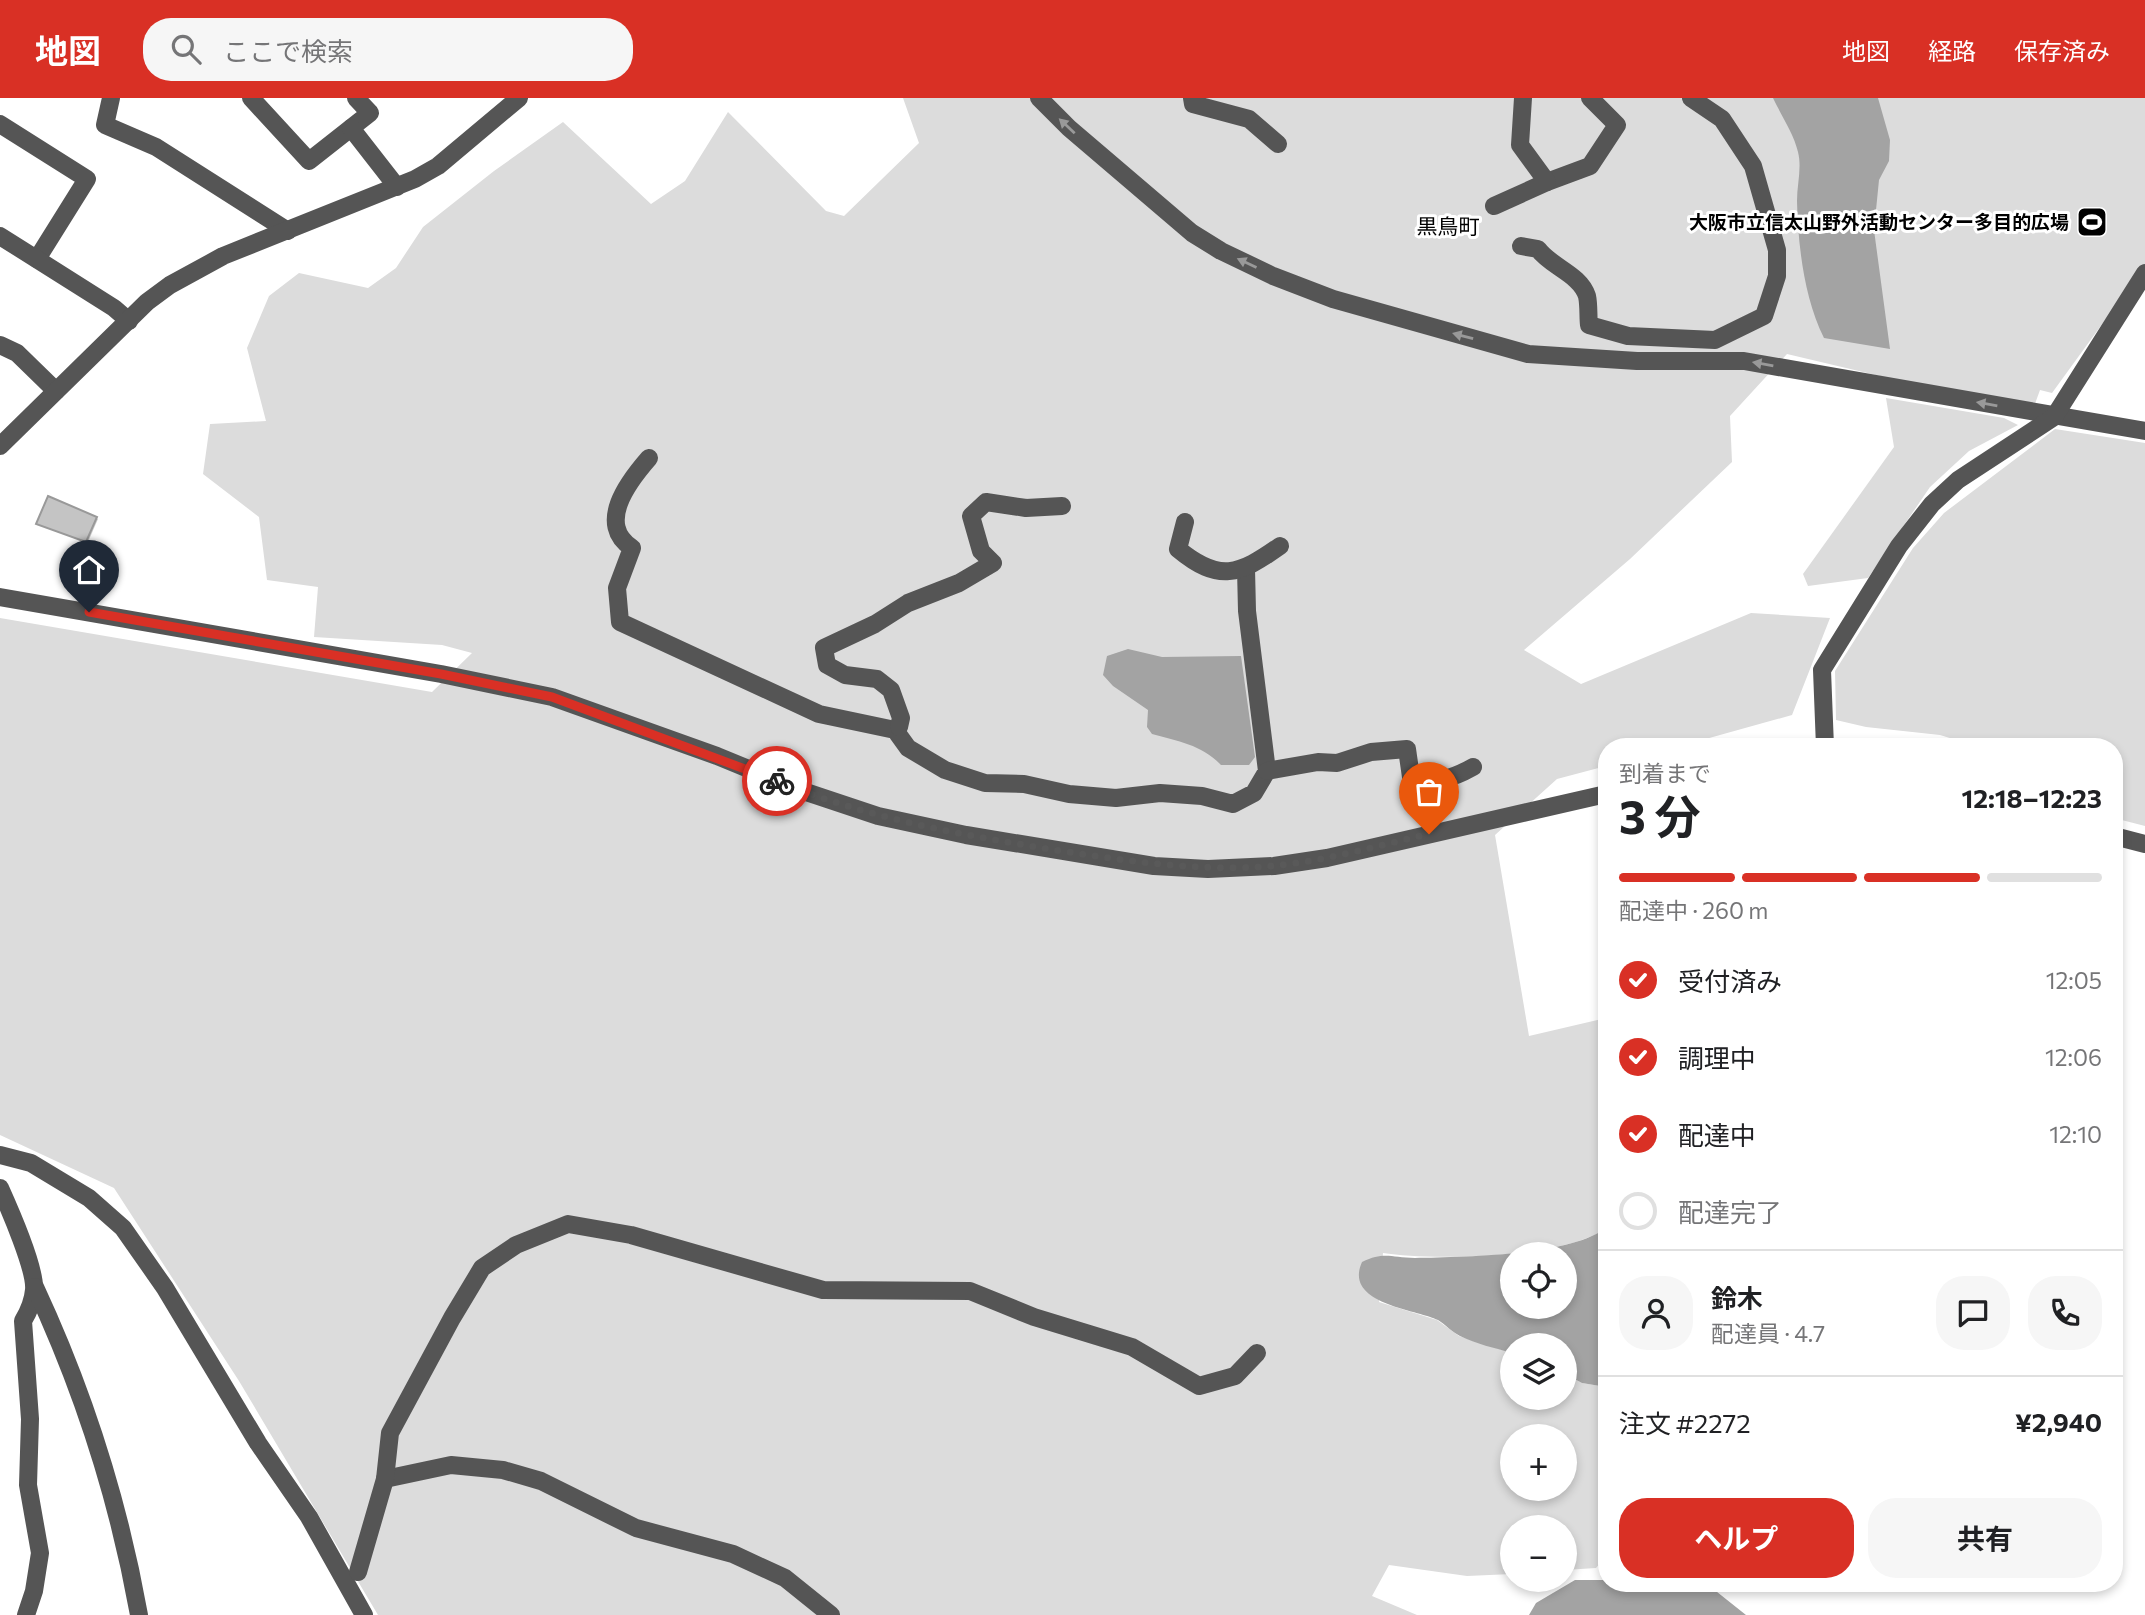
<!DOCTYPE html>
<html lang="ja">
<head>
<meta charset="utf-8">
<style>
	body { margin:0; font-family:Commissioner,"Noto Sans JP",sans-serif; background:#f6f6f6; color:#202124; height:100vh; display:flex; flex-direction:column; font-size:26px; white-space:nowrap }
	* { box-sizing:border-box; margin:0 }
	p { font-size:23px; color:#757577 }
	.icon { flex:none; width:38px; height:38px; fill:none; stroke:currentColor; stroke-width:2; stroke-linecap:round; stroke-linejoin:round }
	.map { position:relative; flex:1; overflow:hidden }
	.panel { position:absolute; left:1598px; top:640px; width:525px; height:854px; display:flex; flex-direction:column; background:#fff; border-radius:28px; box-shadow:0 4px 10px #0003 }
	.panel>* { flex:none }
	.buttons { position:absolute; left:1500px; top:1144px; display:grid; gap:14px }
	.buttons a { display:grid; place-items:center; width:77px; height:77px; border-radius:50%; background:#fff; box-shadow:0 4px 10px #0003; font-size:35px }
	.pin { position:absolute; display:grid; place-items:center; width:60px; height:60px; color:#fff; margin:-72px -30px; border-radius:50% 50% 50% 0; rotate:-45deg; box-shadow:0 0 7px #0007 }
	.pin .icon { rotate:45deg }
	.courier { position:absolute; display:grid; place-items:center; width:70px; height:70px; margin:-35px; border:5px solid #d93025; border-radius:50%; background:#fff; color:#222; box-shadow:0 2px 9px #0007 }
	.summary em { font-style:normal; font-weight:700 }
	.summary div { display:flex; flex-direction:column-reverse }
	.summary { display:flex; align-items:center; justify-content:space-between; height:119px; padding:0 21px }
	h1 { font-size:46px; font-weight:700; line-height:52px }
	.bar { display:grid; grid-template-columns:repeat(4,1fr); gap:10px 7px; align-content:center; height:84px; padding:0 21px }
	.bar i { height:9px; border-radius:5px; background:#e0e0e0 }
	.bar .selected { background:#d93025 }
	.bar p { grid-column:span 4 }
	.line { display:flex; align-items:center; gap:18px; padding:0 21px; border-top:2px solid #e0e0e0 }
	.line div { flex:1 }
	.round { display:grid; place-items:center; flex:none; width:74px; height:74px; border-radius:28px; background:#f6f6f6 }
	ol { padding:0 21px; list-style:none }
	li { display:flex; align-items:center; gap:21px; height:77px }
	li p { margin-inline-start:auto }
	li .icon { padding:7px; border-radius:50%; background:#d93025; color:#fff; stroke-width:4 }
	li:last-child { color:#757577 }
	li i { width:38px; height:38px; border:4px solid #e0e0e0; border-radius:50% }
	.cta { display:flex; gap:14px; margin-top:auto; padding:14px 21px }
	.cta a { flex:1; height:80px; border-radius:28px; background:#d93025; color:#fff; font-size:28px; font-weight:700; line-height:80px; text-align:center }
	.cta a+a { background:#f6f6f6; color:#202124 }
	header { display:flex; align-items:center; gap:42px; box-sizing:border-box; height:98px; padding:0 35px; background:#d93025; color:#fff }
	header strong { font-size:33px }
	nav { display:flex; gap:38px; margin-inline-start:auto; font-size:24px }
	.search { width:490px; height:63px; background:#f6f6f6; display:flex; align-items:center; gap:18px; box-sizing:border-box; padding:0 24px; border-radius:28px; color:#757577; font-size:26px }
	.map>svg:first-child { display:block }
	.green { fill:#dcdcdc; fill-rule:evenodd }
	.water { fill:#a3a3a3; fill-rule:evenodd }
	.shadow { fill:#0003 }
	.building { fill:#c4c4c4; stroke:#999; stroke-width:2 }
	.lines { fill:none; stroke-linecap:round; stroke-linejoin:round }
	.minor { stroke:#555; stroke-width:18 }
	.oneway { fill:#999 }
	.done { stroke:#595959; stroke-width:7; stroke-dasharray:0 12.6 }
	.route { stroke:#d93025; stroke-width:9 }
	.labels { text-anchor:middle; stroke-width:6; stroke-linejoin:round; paint-order:stroke }
	.poi-label { font-size:19px; font-weight:bold; fill:#000; stroke:#fff; text-anchor:end }
	.neighbourhood-label { font-size:21px; fill:#000; stroke:#fff }
</style>
</head>
<body>
<header>
<strong>地図</strong>
<div class="search"><svg class="icon" aria-label="search" viewBox="0 0 24 24"><circle cx="10" cy="10" r="6"/><path d="M15 15l6 6"/></svg>ここで検索</div>
<nav><a>地図</a><a>経路</a><a>保存済み</a></nav>
</header>
<div class="map">
<svg width="2145" height="1517" viewBox="0 0 2145 1517">
	<rect width="100%" height="100%" fill="#fff"/>
	<g class="green">
		<path d="M903 0H2145V167L2052 295 2040 292 2032 314 1787 256 1730 318 1732 364 1630 461 1524 552 1581 586 1751 515 1830 520 1792 617 1677 649H1606V668L1557 681 1495 737 1529 938 1606 920V1130C1567 1160 1432 1163 1383 1155L1379 1204 1437 1222 1459 1238 1512 1255V1300H1564L1565 1276 1582 1285 1606 1289V1458L1596 1470 1565 1472 1564 1430H1512V1476L1467 1478 1389 1467 1372 1498 1417 1517H378L239 1283 114 1090 0 1037V520L432 594 472 555 442 547 314 539 318 489 267 482 259 419 203 376 210 326 266 323 247 250 269 198 299 175 368 190 396 170 423 129 494 73 563 24 651 106 685 83 728 14 826 113 844 118 919 45ZM1512 1339H1564V1391H1512Z"/>
		<polygon points="1886,300 2004,320 2018,327 1969,353 1930,389 1868,480 1808,488 1803,476 1894,349"/>
		<polygon points="2055,331 2145,345 2145,728 2114,720 2114,649 1979,649 1940,637 1866,629 1836,622 1835,573 1913,450 1944,415"/>
	</g>
	<g class="water">
		<path d="M1773 0H1878L1890 42 1889 63 1879 82 1874 132 1890 251 1824 240C1804 200 1798 147 1797 103 1797 86 1802 70 1798 54 1794 36 1781 17 1773 0Z"/>
		<path d="M1128 551 1162 559 1241 558 1255 659 1249 667H1221C1202 647 1178 643 1152 636L1147 629 1148 612 1113 588 1103 577 1107 558Z"/>
		<path d="M1606 1130V1289L1582 1285 1565 1276 1564 1248H1512V1255C1495 1250 1476 1246 1460 1238 1452 1234 1446 1227 1438 1222 1416 1211 1343 1206 1362 1164 1385 1153 1391 1160 1415 1160 1462 1159 1569 1158 1606 1130ZM1512 1157H1564V1209H1512Z"/>
		<polygon points="1575,1482 1606,1482 1606,1486 1707,1486 1746,1517 1529,1517 1536,1505"/>
	</g>
	<polygon class="shadow" points="49,400 98,421 88,444 38,425"/>
	<polygon class="building" points="48,398 97,419 86,444 36,426"/>
	<g class="lines">
		<g class="minor">
			<polyline points="111,0 105,27 156,49 288,133"/>
			<polyline points="251,0 309,63 370,15 356,0"/>
			<polyline points="1039,0 1069,30 1192,135 1221,153 1273,178 1333,201 1528,256 1637,263 1744,263 2145,333"/>
			<polyline points="1192,0 1193,6 1249,21 1278,46"/>
			<polyline points="0,26 87,81 37,161"/>
			<polyline points="351,30 397,89"/>
			<polyline points="1547,84 1590,68 1617,27 1590,0"/>
			<polyline points="1494,108 1547,84 1520,47 1523,0"/>
			<polyline points="0,138 114,210 129,223"/>
			<path d="M1521 148 1538 151C1551 169 1580 176 1587 198 1589 207 1588 219 1589 227L1628 238 1715 242 1764 218 1777 178V152L1753 68 1722 21 1691 0"/>
			<polyline points="0,247 17,255 56,293"/>
			<polyline points="0,348 147,204 170,187 223,158 415,81 438,68 519,0"/>
			<path d="M649 360C628 384 596 426 632 450L617 490 620 524 819 616 895 632 908 650 945 672 985 685 1024 686 1069 696 1116 700 1160 695 1202 698 1233 706 1254 695 1267 673 1247 513 1246 471"/>
			<path d="M1185 424 1178 451C1219 485 1239 477 1280 448"/>
			<polyline points="0,499 441,576 552,599 717,658 797,691 878,718 966,737 1154,768 1208,771 1274,768 1327,760 1606,696"/>
			<polyline points="899,629 901,620 891,592 877,581 845,577 827,567 824,550 875,526 908,505 959,485 993,465 981,453 971,418 986,404 1026,410 1062,408"/>
			<polyline points="1825,649 1822,572 1899,448 1932,406 1958,382 2054,319 2145,175"/>
			<polyline points="1830,649 1901,649"/>
			<path d="M1267 673 1318 664 1337 665 1371 654 1407 651 1411 679C1436 685 1450 682 1473 669"/>
			<polyline points="2114,738 2145,746"/>
			<polyline points="0,1057 31,1065 89,1100 123,1130 165,1190 258,1345 309,1419 364,1517"/>
			<path d="M0 1090C9 1110 36 1172 34 1192 33 1204 29 1213 23 1223L30 1321 28 1387 40 1455 34 1493 26 1517"/>
			<path d="M35 1189C83 1292 119 1405 139 1517"/>
			<polyline points="385,1381 451,1367 503,1372 541,1383 636,1430 733,1456 785,1480 831,1517"/>
			<polyline points="358,1474 385,1381 390,1335 452,1220 482,1170 516,1147 568,1126 631,1137 823,1192 970,1193 1034,1219 1132,1249 1199,1288 1235,1278 1257,1255"/>
		</g>
	</g>
	<defs><path id="oneway-solid" d="M-6-.8H1V-3.2L6.5 0L1 3.2V.8H-6Z" transform="scale(1.75)"/></defs>
	<g class="oneway">
		<use href="#oneway-solid" transform="translate(1067 28) rotate(-137)"/>
		<use href="#oneway-solid" transform="translate(1247 165) rotate(-155)"/>
		<use href="#oneway-solid" transform="translate(1463 238) rotate(-165)"/>
		<use href="#oneway-solid" transform="translate(1763 266) rotate(-170)"/>
		<use href="#oneway-solid" transform="translate(1987 306) rotate(-170)"/>
	</g>
	<g class="lines">
		<path class="done" d="M777 683C866 720 961 737 1055 752 1128 763 1198 774 1272 768 1325 763 1377 748 1429 736"/>
		<polyline class="route" points="89,514 441,576 552,599 777,683"/>
	</g>
	<defs>
		<g id="stadium-square" transform="scale(1.575)"><rect x="-9" y="-9" width="18" height="18" rx="4" fill="#000" stroke="#fff"/><path d="M0-5a6.5 5 0 1 0 0 10a6.5 5 0 1 0 0-10ZM-3.5-1.8h7v3.6h-7Z" fill="#fff"/></g>
	</defs>
	<g fill-rule="evenodd">
		<use href="#stadium-square" x="2092" y="124"/>
	</g>
	<g class="labels">
		<g class="poi-label">
			<text x="2069" y="131">大阪市立信太山野外活動センター多目的広場</text>
		</g>
		<g class="neighbourhood-label">
			<text x="1448" y="136">黒鳥町</text>
		</g>
	</g>
</svg>
<div class="buttons">
<a><svg class="icon" aria-label="locate" viewBox="0 0 24 24"><circle cx="12" cy="12" r="6"/><path d="M12 2v4M12 18v4M2 12h4M18 12h4"/></svg></a>
<a><svg class="icon" aria-label="layers" viewBox="0 0 24 24"><path d="M12 4l9 5-9 5-9-5zM3 14l9 5 9-5"/></svg></a>
<a>+</a>
<a>−</a>
</div>
<div class="pin" style="left:1429px;top:736px;background:#ea580c"><svg class="icon" aria-label="bag" viewBox="0 0 24 24"><path d="M5 8h14l-1 12H6zM9 8a3 3 0 0 1 6 0"/></svg></div>
<div class="pin" style="left:89px;top:514px;background:#1f2937"><svg class="icon" aria-label="home" viewBox="0 0 24 24"><path d="M3 11l9-7 9 7M6 9v11h12V9"/></svg></div>
<div class="courier" style="left:777px;top:683px"><svg class="icon" aria-label="bike" viewBox="0 0 24 24"><circle cx="6" cy="16" r="4"/><circle cx="18" cy="16" r="4"/><path d="M6 16l4-8h5l3 8M10 8l3 8H6M13 5h3"/></svg></div>
<section class="panel">
<div class="summary"><div><h1>3 分</h1><p>到着まで</p></div><em>12:18–12:23</em></div>
<div class="bar"><i class="selected"></i><i class="selected"></i><i class="selected"></i><i></i><p>配達中 · 260 m</p></div>
<ol>
<li><svg class="icon" aria-label="check" viewBox="0 0 24 24"><path d="M5 12l5 5 9-10"/></svg>受付済み<p>12:05</p></li>
<li><svg class="icon" aria-label="check" viewBox="0 0 24 24"><path d="M5 12l5 5 9-10"/></svg>調理中<p>12:06</p></li>
<li><svg class="icon" aria-label="check" viewBox="0 0 24 24"><path d="M5 12l5 5 9-10"/></svg>配達中<p>12:10</p></li>
<li><i></i>配達完了</li>
</ol>
<div class="line" style="height:126px"><a class="round"><svg class="icon" aria-label="person" viewBox="0 0 24 24"><circle cx="12" cy="8" r="4"/><path d="M4 21q1-7 8-7t8 7"/></svg></a><div><b>鈴木</b><p>配達員 · 4.7</p></div><a class="round"><svg class="icon" aria-label="chat" viewBox="0 0 24 24"><path d="M4 5h16v11H9l-5 4z"/></svg></a><a class="round"><svg class="icon" aria-label="phone" viewBox="0 0 24 24"><path d="M5 4h4l2 5-3 2q2 4 5 5l2-3 5 2v4C11 20 4 13 5 4z"/></svg></a></div>
<div class="line" style="height:91px"><div>注文 #2272</div><b>¥2,940</b></div>
<div class="cta"><a>ヘルプ</a><a>共有</a></div>
</section>
</div>
</body>
</html>
